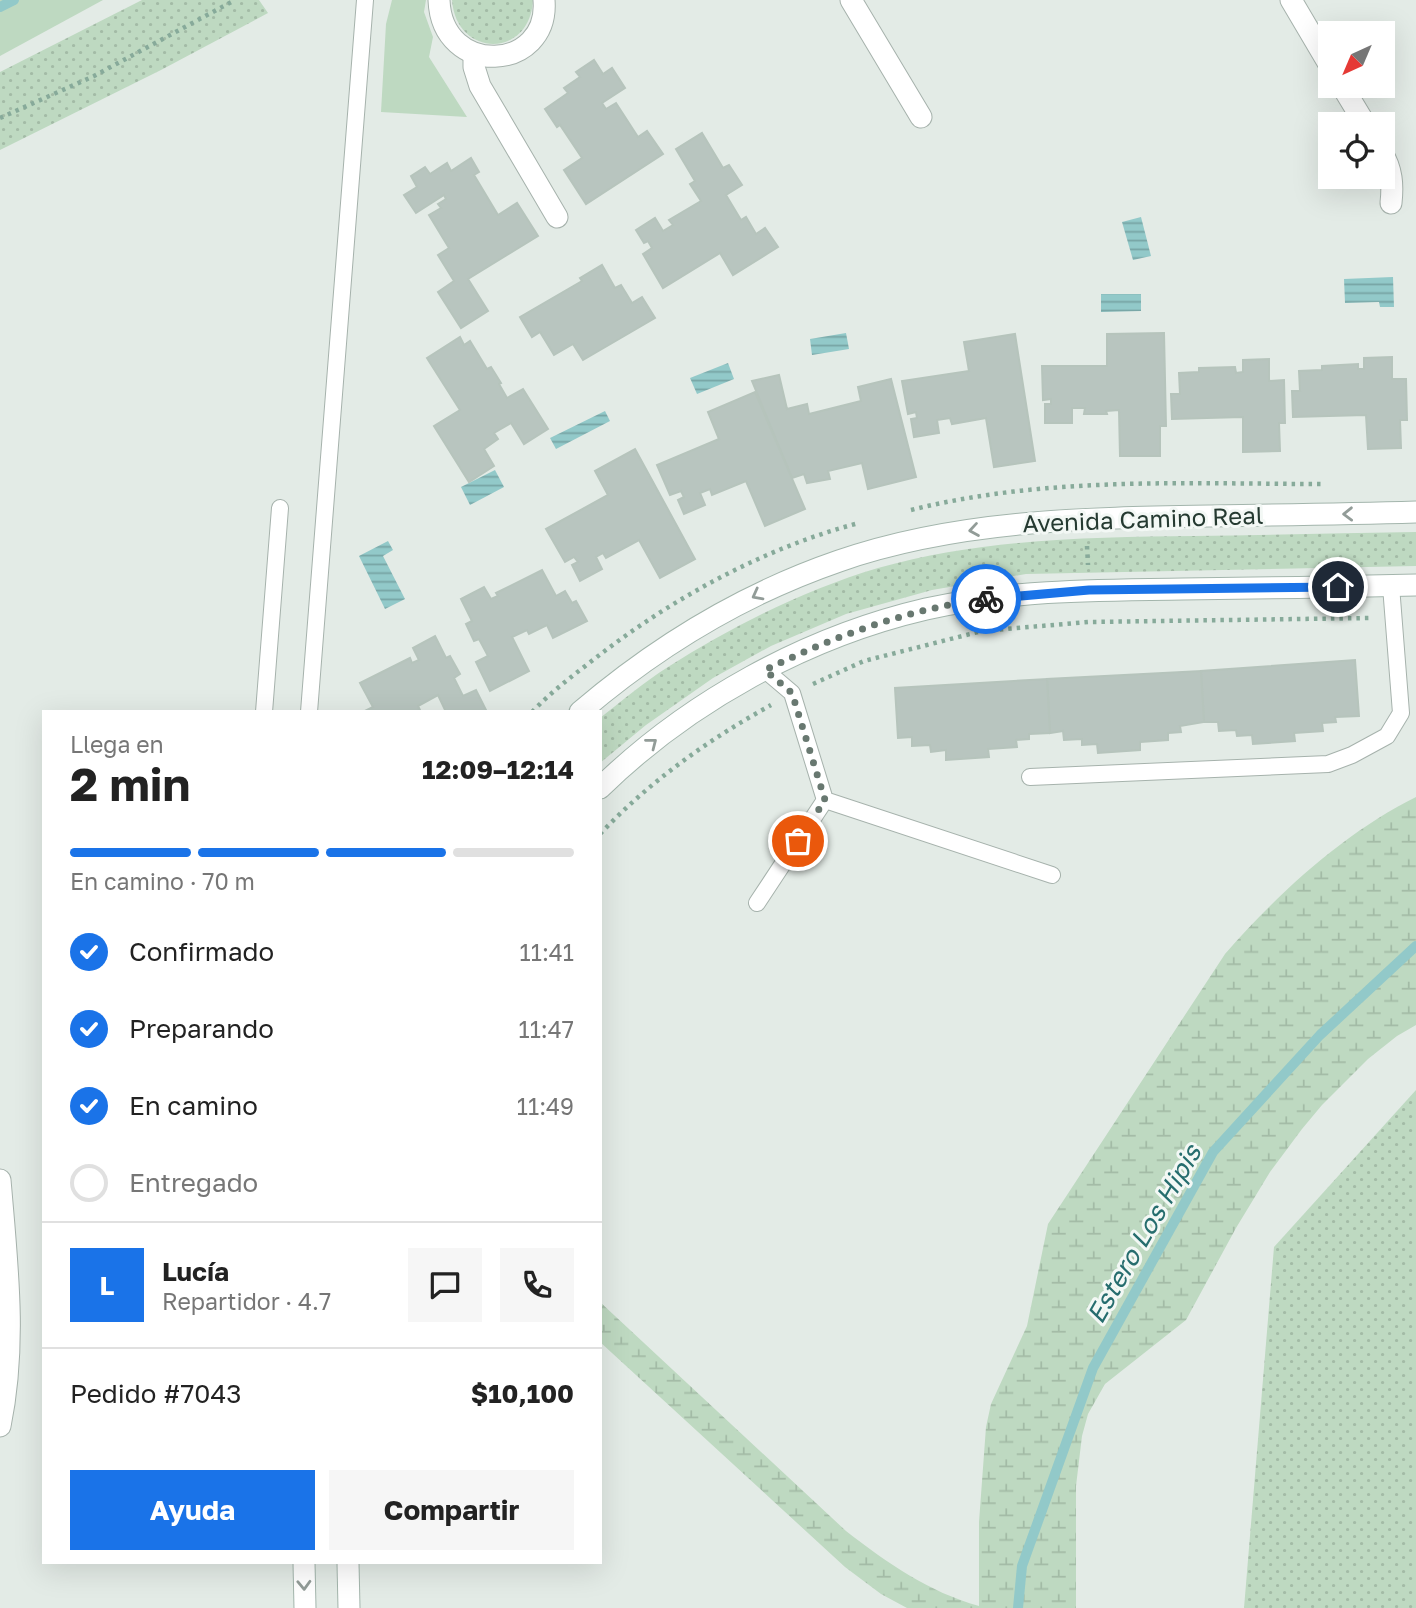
<!DOCTYPE html>
<html lang="es">
<head>
<meta charset="utf-8">
<style>
	body { margin:0; font-family:"Golos Text",sans-serif; background:#f6f6f6; color:#222; height:100vh; display:flex; flex-direction:column; font-size:26px; white-space:nowrap }
	* { box-sizing:border-box; margin:0 }
	p { font-size:23px; color:#767676 }
	.icon { flex:none; width:38px; height:38px; fill:none; stroke:currentColor; stroke-width:2; stroke-linecap:round; stroke-linejoin:round }
	.map { position:relative; flex:1; overflow:hidden }
	.panel { position:absolute; left:42px; top:710px; width:560px; height:854px; display:flex; flex-direction:column; background:#fff; border-radius:0px; box-shadow:0 7px 28px #0002 }
	.panel>* { flex:none }
	.needle { width:46px; rotate:224deg }
	.tools { position:absolute; left:1318px; top:21px; display:grid; gap:14px }
	.tools a { display:grid; place-items:center; width:77px; height:77px; border-radius:0px; background:#fff; box-shadow:0 7px 28px #0002; font-size:35px }
	.pin { position:absolute; display:grid; place-items:center; width:60px; height:60px; color:#fff; margin:-30px; border:4px solid #fff; border-radius:50%; box-shadow:0 2px 7px #0007 }
	.courier { position:absolute; display:grid; place-items:center; width:70px; height:70px; margin:-35px; border:5px solid #1a73e8; border-radius:50%; background:#fff; color:#222; box-shadow:0 2px 9px #0007 }
	.head em { font-style:normal; font-weight:700 }
	.head div { display:flex; flex-direction:column-reverse }
	.head { display:flex; align-items:center; justify-content:space-between; height:119px; padding:0 28px }
	h1 { font-size:46px; font-weight:700; line-height:52px }
	.bar { display:grid; grid-template-columns:repeat(4,1fr); gap:10px 7px; align-content:center; height:84px; padding:0 28px }
	.bar i { height:9px; border-radius:5px; background:#e0e0e0 }
	.bar .active { background:#1a73e8 }
	.bar p { grid-column:span 4 }
	.line { display:flex; align-items:center; gap:18px; padding:0 28px; border-top:2px solid #e0e0e0 }
	.line div { flex:1 }
	.round { display:grid; place-items:center; flex:none; width:74px; height:74px; border-radius:0px; background:#f6f6f6 }
	ol { padding:0 28px; list-style:none }
	li { display:flex; align-items:center; gap:21px; height:77px }
	li p { margin-inline-start:auto }
	li .icon { padding:7px; border-radius:50%; background:#1a73e8; color:#fff; stroke-width:4 }
	li:last-child { color:#767676 }
	li i { width:38px; height:38px; border:4px solid #e0e0e0; border-radius:50% }
	.primary-button { display:flex; gap:14px; margin-top:auto; padding:14px 28px }
	.primary-button a { flex:1; height:80px; border-radius:0px; background:#1a73e8; color:#fff; font-size:28px; font-weight:700; line-height:80px; text-align:center }
	.primary-button a+a { background:#f6f6f6; color:#222 }
	.map>svg:first-child { display:block }
	.grass { fill:url(#grass-dots) }
	.wetland { fill:url(#wetland-marsh) }
	.park { fill:#bed9c1 }
	.water { fill:url(#water-rules) }
	.lines { fill:none; stroke-linecap:round; stroke-linejoin:round }
	.stream { stroke:#92c9c9; stroke-width:10 }
	.building { fill:#b8c5bf; stroke:#b6c4bc; stroke-width:2 }
	.service-casing { stroke:#a6b2ac; stroke-width:18 }
	.minor-casing { stroke:#a6b2ac; stroke-width:23 }
	.secondary-casing { stroke:#a3b5ac; stroke-width:23 }
	.path { stroke:#87aa9a; stroke-width:4.5; stroke-dasharray:3.5 5; stroke-linecap:butt }
	.service { stroke:#fff; stroke-width:16 }
	.minor { stroke:#fff; stroke-width:21 }
	.secondary { stroke:#fff; stroke-width:21 }
	.oneway { stroke:#929c98 }
	.done { stroke:#687870; stroke-width:7; stroke-dasharray:0 12.6 }
	.route { stroke:#1a73e8; stroke-width:9 }
	.labels { text-anchor:middle; stroke-width:6; stroke-linejoin:round; paint-order:stroke }
	.street-label { font-size:24px; fill:#253a31; stroke:#f3f8f5 }
	.water-label { font-size:26px; font-style:italic; fill:#266d6e; stroke:#f3f8f5 }
</style>
</head>
<body>
<div class="map">
<svg width="1416" height="1608" viewBox="0 0 1416 1608">
	<defs>
		<pattern id="grass-dots" width="8" height="8" patternUnits="userSpaceOnUse" patternTransform="scale(1.75)"><rect width="8" height="8" fill="#bed9c1"/><path d="M2 2h.1M6 6h.1" fill="none" stroke="#a3bba6" stroke-width="1.8" stroke-linecap="round"/></pattern>
		<pattern id="wetland-marsh" width="20" height="14" patternUnits="userSpaceOnUse" patternTransform="scale(1.75)"><rect width="20" height="14" fill="#bed9c1"/><path d="M1 5h8M5 5V1M11 12h8M15 12V8" fill="none" stroke="#a3bba6"/></pattern>
		<pattern id="water-rules" width="6" height="5" patternUnits="userSpaceOnUse" patternTransform="scale(1.75)"><rect width="6" height="5" fill="#92c9c9"/><path d="M0 2.5h6" fill="none" stroke="#77a4a4"/></pattern>
	</defs>
	<rect width="100%" height="100%" fill="#e3ebe6"/>
	<g class="grass">
		<polygon points="142,0 259,0 268,13 161,70 0,150 0,72"/>
		<path d="M452 0H533C530 59 456 58 452 0Z"/>
		<path d="M1416 532V566L1026 574 932 590 846 614 771 646 713 678 646 725 600 763V718C622 701 644 682 668 667 733 626 804 590 878 568 981 539 1088 537 1194 536 1268 535 1342 533 1416 532Z"/>
		<polygon points="1416,1090 1416,1608 1244,1608 1274,1247"/>
	</g>
	<path class="wetland" d="M1416 797V1025L1397 1036 1368 1059 1322 1105 1302 1129 1270 1172 1236 1228 1186 1320 1105 1384 1088 1414 1082 1436 1076 1486V1608H907L881 1594 845 1567 600 1342V1302L846 1531C887 1563 929 1592 979 1606V1522L986 1427 991 1404 1027 1326 1048 1224 1225 954C1276 895 1345 832 1416 797Z"/>
	<g class="park">
		<polygon points="0,0 103,0 0,56"/>
		<polygon points="392,0 426,0 424,12 433,37 429,57 467,117 381,112 386,24"/>
	</g>
	<g class="water">
		<polygon points="1141,217 1151,256 1133,260 1122,222"/>
		<polygon points="1393,277 1394,307 1380,307 1379,302 1345,303 1344,279"/>
		<polygon points="1101,294 1141,294 1141,311 1101,312"/>
		<polygon points="846,333 849,349 812,355 810,339"/>
		<polygon points="728,363 734,379 697,394 690,378"/>
		<polygon points="605,411 610,421 556,449 550,438"/>
		<polygon points="495,470 504,487 470,505 461,487"/>
		<polygon points="388,541 393,550 383,556 405,599 385,609 359,556"/>
	</g>
	<g class="lines">
		<g class="stream">
			<polyline points="0,7 14,0"/>
			<polyline points="1018,1608 1022,1566 1093,1368 1213,1152 1320,1035 1416,946"/>
		</g>
	</g>
	<g class="building">
		<polygon points="594,60 603,74 612,68 625,88 602,103 606,109 616,103 638,137 647,131 663,154 586,204 564,170 582,158 560,125 557,127 545,109 568,93 564,88 580,77 576,72"/>
		<polygon points="702,133 723,168 729,165 742,185 726,195 741,220 746,217 756,234 765,228 778,247 733,275 720,253 663,288 643,254 652,248 648,241 644,243 636,230 655,218 663,231 673,225 669,220 701,201 690,184 695,181 676,149"/>
		<polygon points="471,158 479,172 474,175 498,215 517,203 538,236 468,279 488,311 461,328 438,292 454,281 438,255 449,248 429,215 441,208 438,204 446,199 444,195 416,213 404,195 417,187 411,176 425,167 430,174 447,163 451,171"/>
		<polygon points="602,265 615,288 621,285 632,303 642,297 655,318 583,360 573,344 554,355 540,332 532,337 520,317 582,281 580,278"/>
		<polygon points="1164,333 1166,426 1160,426 1160,456 1120,456 1119,410 1106,411 1107,414 1084,414 1085,408 1072,408 1072,423 1045,423 1045,404 1051,404 1051,399 1043,400 1042,366 1107,366 1107,334"/>
		<polygon points="1015,334 1035,461 994,467 986,418 952,424 950,418 937,420 939,433 914,437 911,419 917,418 916,412 908,414 902,381 969,371 964,342"/>
		<polygon points="460,337 464,345 470,341 487,369 491,367 501,383 499,384 507,398 523,389 548,429 524,444 511,423 494,433 498,439 484,449 494,466 469,482 434,426 460,410 427,358"/>
		<polygon points="1392,357 1392,379 1406,379 1407,420 1400,420 1401,448 1368,449 1366,415 1293,417 1292,391 1300,391 1299,371 1322,370 1322,366 1358,364 1358,369 1364,369 1364,358"/>
		<polygon points="1269,359 1269,381 1284,380 1285,423 1279,423 1280,451 1243,452 1243,417 1172,419 1171,394 1180,394 1179,373 1199,372 1199,368 1235,367 1236,373 1243,372 1243,360"/>
		<polygon points="779,375 787,409 807,404 809,414 861,401 858,387 891,379 916,477 868,489 862,463 828,471 830,479 807,483 804,474 792,478 752,381"/>
		<polygon points="755,392 805,509 765,526 746,481 712,495 710,489 700,493 705,505 684,514 678,500 684,497 681,491 670,495 657,465 719,439 708,412"/>
		<polygon points="635,449 695,559 660,578 639,540 606,558 603,553 596,557 602,569 580,581 572,565 578,562 574,557 565,562 546,529 608,495 595,471"/>
		<polygon points="542,570 556,596 565,591 572,603 576,601 587,621 553,638 547,625 529,634 527,630 512,637 529,671 490,691 476,662 488,656 479,639 474,641 466,624 472,621 461,599 484,587 491,599 498,596 496,593"/>
		<polygon points="435,636 446,658 450,656 460,674 454,678 463,696 476,690 487,712 446,712 438,695 418,706 420,710 416,712 363,712 373,707 360,683 410,658 412,663 419,660 413,648"/>
		<polygon points="1355,660 1359,716 1335,717 1336,722 1322,723 1323,731 1294,733 1295,741 1253,744 1252,735 1237,736 1236,730 1219,731 1218,722 1204,722 1201,671"/>
		<polygon points="1201,671 1204,722 1180,726 1181,732 1168,733 1168,740 1140,742 1140,750 1098,753 1097,744 1082,745 1082,739 1064,740 1063,731 1050,733 1047,679"/>
		<polygon points="1047,679 1050,733 1029,734 1029,739 1016,740 1017,747 988,749 989,757 946,760 946,750 931,752 930,745 912,746 912,737 898,738 895,688"/>
	</g>
	<g class="lines">
		<g class="service-casing">
			<g id="service">
				<polyline points="765,670 792,693 825,800 1052,875"/>
				<polyline points="264,712 280,508"/>
				<polyline points="309,712 365,0"/>
				<polyline points="1030,777 1328,764 1352,755 1387,736 1401,713 1391,586"/>
				<polyline points="757,903 825,800"/>
			</g>
		</g>
		<g class="minor-casing">
			<g id="minor">
				<path d="M439 0C442 78 550 72 544 0"/>
				<polyline points="851,0 921,117"/>
				<polyline points="1291,0 1330,66"/>
				<polyline points="474,54 474,67 480,86 557,217"/>
				<polyline points="1342,86 1365,124"/>
				<path d="M1382 153C1392 169 1393 185 1391 203"/>
				<path d="M0 1180C7 1263 17 1344 0 1426"/>
			</g>
		</g>
		<g class="secondary-casing">
			<g id="secondary">
				<path d="M580 712C656 647 743 594 839 561 957 520 1086 518 1210 516 1279 515 1347 514 1416 512"/>
				<path d="M600 788C688 702 806 637 926 609 1010 590 1097 590 1183 589 1261 588 1338 587 1416 585"/>
				<polyline points="304,1563 305,1608"/>
				<polyline points="348,1563 349,1608"/>
			</g>
		</g>
		<g class="path">
			<polyline points="0,118 94,76 235,0"/>
			<path d="M911 510C1046 476 1187 484 1324 484"/>
			<polyline points="1087,546 1088,565"/>
			<polyline points="813,684 864,661 982,631 1088,622 1370,618"/>
			<path d="M532 712C550 693 571 677 593 660 671 599 763 548 859 523"/>
			<path d="M600 834C650 781 708 740 771 705"/>
		</g>
		<use href="#service" class="service"/>
		<use href="#minor" class="minor"/>
		<use href="#secondary" class="secondary"/>
	</g>
	<defs><path id="oneway-chevron" d="M-2-3.5L2.5 0L-2 3.5" fill="none" stroke-width="1.6" stroke-linecap="round" stroke-linejoin="round" transform="scale(1.75)"/></defs>
	<g class="oneway">
		<use href="#oneway-chevron" transform="translate(1348 514) rotate(179)"/>
		<use href="#oneway-chevron" transform="translate(974 530) rotate(171)"/>
		<use href="#oneway-chevron" transform="translate(757 595) rotate(152)"/>
		<use href="#oneway-chevron" transform="translate(652 743) rotate(-38)"/>
		<use href="#oneway-chevron" transform="translate(304 1585) rotate(88)"/>
	</g>
	<g class="lines">
		<path class="done" d="M798 841 825 800 792 693 765 670C835 636 908 609 986 599"/>
		<polyline class="route" points="986,599 1089,590 1338,587"/>
	</g>
	<g class="labels">
		<g class="street-label">
			<text transform="translate(1143 520) rotate(-2)" y="8">Avenida Camino Real</text>
		</g>
		<g class="water-label">
			<text transform="translate(1144 1234) rotate(-60)" y="9">Estero Los Hipis</text>
		</g>
	</g>
</svg>
<div class="tools">
<a><svg class="needle" viewBox="-14 -14 28 28"><path d="M0-13l5 13h-10z" fill="#e53935"/><path d="M0 13l5-13h-10z" fill="#767676"/></svg></a>
<a><svg class="icon" aria-label="locate" viewBox="0 0 24 24"><circle cx="12" cy="12" r="6"/><path d="M12 2v4M12 18v4M2 12h4M18 12h4"/></svg></a>
</div>
<div class="pin" style="left:798px;top:841px;background:#ea580c"><svg class="icon" aria-label="bag" viewBox="0 0 24 24"><path d="M5 8h14l-1 12H6zM9 8a3 3 0 0 1 6 0"/></svg></div>
<div class="pin" style="left:1338px;top:587px;background:#1f2937"><svg class="icon" aria-label="home" viewBox="0 0 24 24"><path d="M3 11l9-7 9 7M6 9v11h12V9"/></svg></div>
<div class="courier" style="left:986px;top:599px"><svg class="icon" aria-label="bike" viewBox="0 0 24 24"><circle cx="6" cy="16" r="4"/><circle cx="18" cy="16" r="4"/><path d="M6 16l4-8h5l3 8M10 8l3 8H6M13 5h3"/></svg></div>
<section class="panel">
<div class="head"><div><h1>2 min</h1><p>Llega en</p></div><em>12:09–12:14</em></div>
<div class="bar"><i class="active"></i><i class="active"></i><i class="active"></i><i></i><p>En camino · 70 m</p></div>
<ol>
<li><svg class="icon" aria-label="check" viewBox="0 0 24 24"><path d="M5 12l5 5 9-10"/></svg>Confirmado<p>11:41</p></li>
<li><svg class="icon" aria-label="check" viewBox="0 0 24 24"><path d="M5 12l5 5 9-10"/></svg>Preparando<p>11:47</p></li>
<li><svg class="icon" aria-label="check" viewBox="0 0 24 24"><path d="M5 12l5 5 9-10"/></svg>En camino<p>11:49</p></li>
<li><i></i>Entregado</li>
</ol>
<div class="line" style="height:126px"><b class="round" style="background:#1a73e8;color:#fff">L</b><div><b>Lucía</b><p>Repartidor · 4.7</p></div><a class="round"><svg class="icon" aria-label="chat" viewBox="0 0 24 24"><path d="M4 5h16v11H9l-5 4z"/></svg></a><a class="round"><svg class="icon" aria-label="phone" viewBox="0 0 24 24"><path d="M5 4h4l2 5-3 2q2 4 5 5l2-3 5 2v4C11 20 4 13 5 4z"/></svg></a></div>
<div class="line" style="height:91px"><div>Pedido #7043</div><b>$10,100</b></div>
<div class="primary-button"><a>Ayuda</a><a>Compartir</a></div>
</section>
</div>
</body>
</html>
